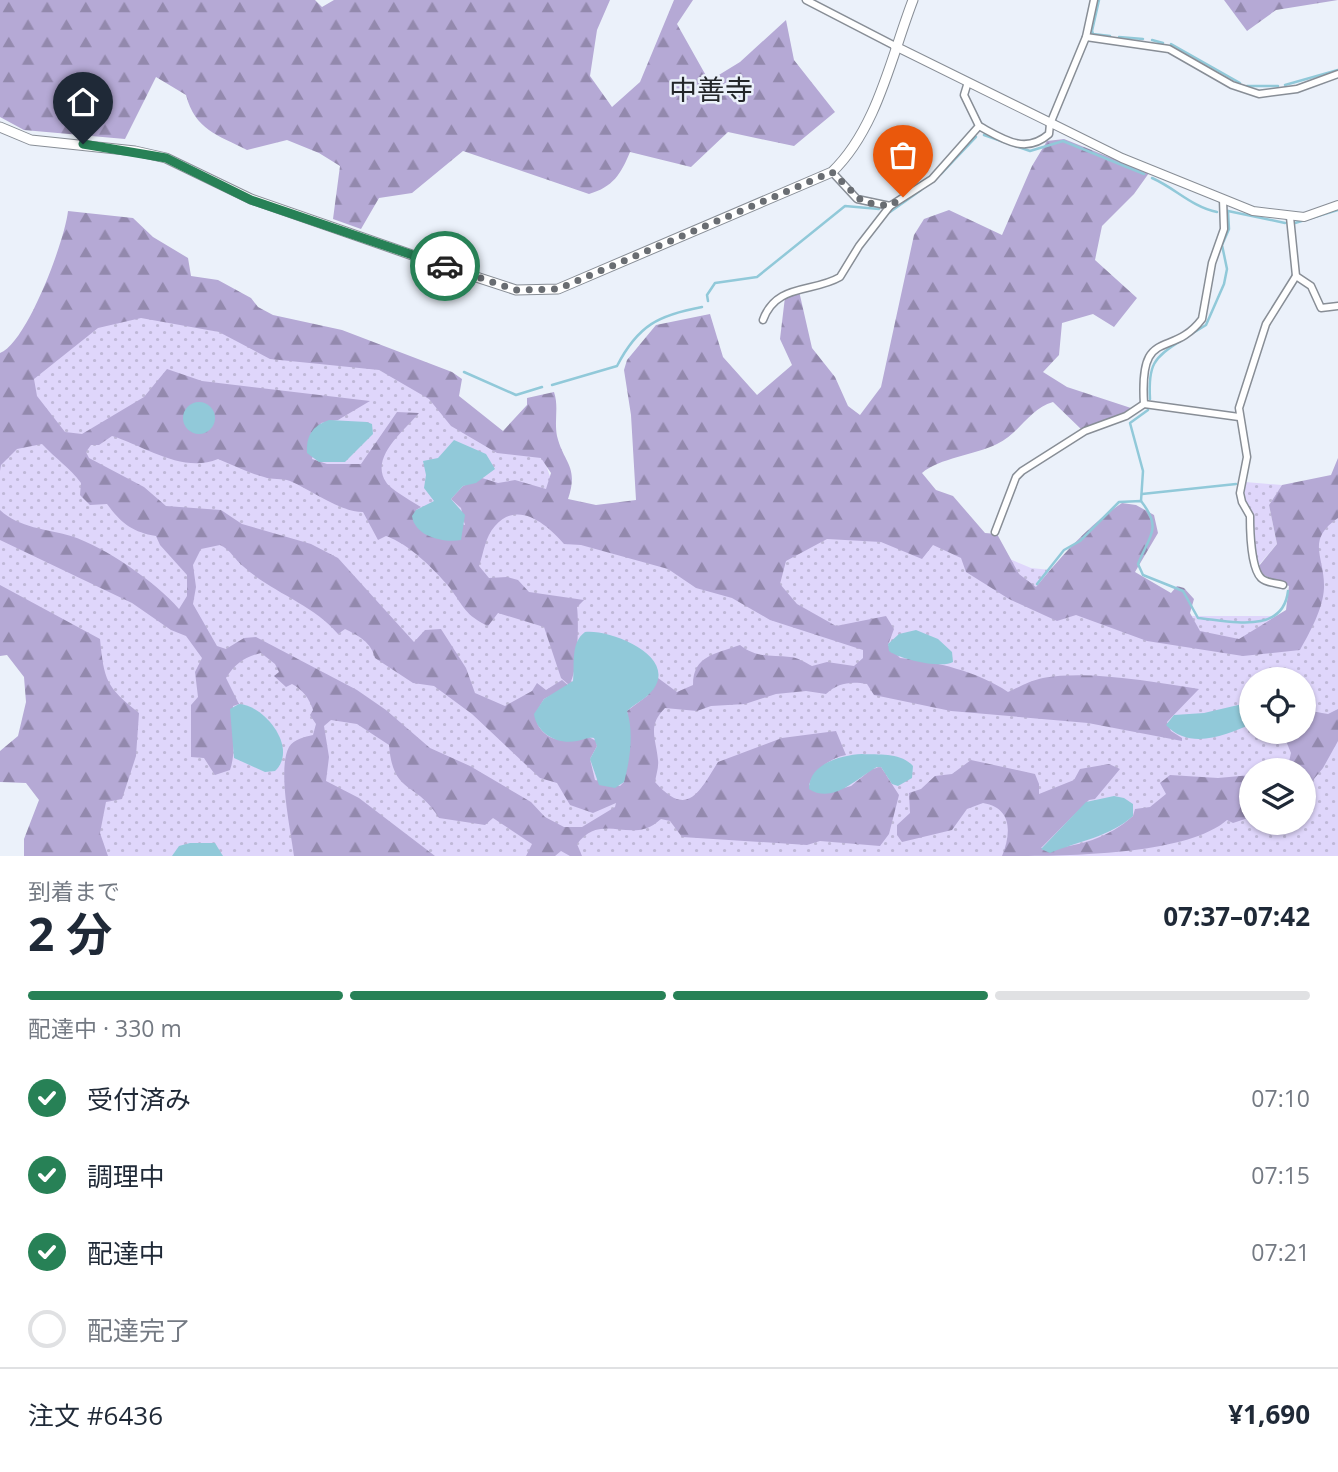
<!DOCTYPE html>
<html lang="ja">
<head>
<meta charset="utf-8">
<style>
	body { margin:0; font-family:"Open Sans","Noto Sans JP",sans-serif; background:#f2f2f3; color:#1f2937; height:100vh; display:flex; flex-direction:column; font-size:26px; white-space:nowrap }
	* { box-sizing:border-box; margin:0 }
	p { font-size:23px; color:#747a83 }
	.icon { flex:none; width:38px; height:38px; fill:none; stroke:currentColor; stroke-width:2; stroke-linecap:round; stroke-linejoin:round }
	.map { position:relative; height:856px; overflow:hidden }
	.sheet { display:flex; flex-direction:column; background:#fff; flex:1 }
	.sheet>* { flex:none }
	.fabs { position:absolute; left:1239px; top:667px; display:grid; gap:14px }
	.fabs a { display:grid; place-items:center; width:77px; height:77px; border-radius:50%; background:#fff; box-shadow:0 2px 5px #0004; font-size:35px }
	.pin { position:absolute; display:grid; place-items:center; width:60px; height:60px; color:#fff; margin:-72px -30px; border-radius:50% 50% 50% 0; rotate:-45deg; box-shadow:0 0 7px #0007 }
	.pin .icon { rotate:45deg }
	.courier { position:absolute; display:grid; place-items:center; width:70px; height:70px; margin:-35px; border:5px solid #278156; border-radius:50%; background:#fff; color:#222; box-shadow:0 2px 9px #0007 }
	.summary em { font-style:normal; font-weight:700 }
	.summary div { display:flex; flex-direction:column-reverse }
	.summary { display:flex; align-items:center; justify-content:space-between; height:119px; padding:0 28px }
	h1 { font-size:46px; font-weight:700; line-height:52px }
	.bar { display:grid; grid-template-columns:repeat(4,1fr); gap:10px 7px; align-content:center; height:84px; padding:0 28px }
	.bar i { height:9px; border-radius:5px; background:#e0e1e3 }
	.bar .active { background:#278156 }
	.bar p { grid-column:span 4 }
	.line { display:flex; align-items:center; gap:18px; padding:0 28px; border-top:2px solid #e0e1e3 }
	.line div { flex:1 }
	ol { padding:0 28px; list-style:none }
	li { display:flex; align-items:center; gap:21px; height:77px }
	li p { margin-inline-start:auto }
	li .icon { padding:7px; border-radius:50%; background:#278156; color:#fff; stroke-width:4 }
	li:last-child { color:#747a83 }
	li i { width:38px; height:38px; border:4px solid #e0e1e3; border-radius:50% }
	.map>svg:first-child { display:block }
	.grass { fill:url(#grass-dots); fill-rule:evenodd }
	.forest { fill:url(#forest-firs); fill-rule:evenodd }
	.water { fill:#91c9d9 }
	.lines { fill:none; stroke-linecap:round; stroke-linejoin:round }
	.stream { stroke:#91c9d9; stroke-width:2.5 }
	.minor-casing { stroke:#888e96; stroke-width:9 }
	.tertiary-casing { stroke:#888e96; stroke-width:10 }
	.secondary-casing { stroke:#888e96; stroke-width:11 }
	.minor { stroke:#fff; stroke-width:6 }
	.tertiary { stroke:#fff; stroke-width:8 }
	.secondary { stroke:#fff; stroke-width:9 }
	.done { stroke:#696d72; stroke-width:7; stroke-dasharray:0 12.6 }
	.route { stroke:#278156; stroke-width:9 }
	.labels { text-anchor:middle; stroke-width:5; stroke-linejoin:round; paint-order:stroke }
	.quarter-label { font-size:28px; fill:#232629; stroke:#ebf1fa }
</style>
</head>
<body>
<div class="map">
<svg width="1338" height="856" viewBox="0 0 1338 856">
	<defs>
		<pattern id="grass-dots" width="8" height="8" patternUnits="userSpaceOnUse" patternTransform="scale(1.75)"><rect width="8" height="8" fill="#dfd6fb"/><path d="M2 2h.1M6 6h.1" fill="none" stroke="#bfb8d7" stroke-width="1.8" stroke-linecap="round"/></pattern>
		<pattern id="forest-firs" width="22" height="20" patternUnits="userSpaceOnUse" patternTransform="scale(1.75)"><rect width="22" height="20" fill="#b5a9d5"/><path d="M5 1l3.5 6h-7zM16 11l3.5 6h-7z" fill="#9389ad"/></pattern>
	</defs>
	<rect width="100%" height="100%" fill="#ebf1fa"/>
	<g class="grass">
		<path d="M72 297 379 370 501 434 538 441 565 521 839 507 981 547 1031 568 1107 576 1181 616H1293L1298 567 1338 489V856H59L34 669 0 635V388ZM1251 679H1304V732H1251ZM1251 770H1304V822H1251Z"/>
		<polygon points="1245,482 1282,485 1269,505 1277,544 1258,566 1251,533 1253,519 1242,500"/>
	</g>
	<g class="forest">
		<path d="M0 0H315L322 7 334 0H610L597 30 590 76 612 107 640 82 674 0H693L677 24 709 81 740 62 786 20 794 60 835 112 794 146 728 132 691 167 630 152C621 174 613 187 589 194L463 151 412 193 379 198 361 229 333 219 340 166 319 153 287 140 247 150C218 135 195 130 186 95L156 77 125 139 24 130 0 117Z"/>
		<polygon points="1224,0 1338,0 1276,10 1247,31"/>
		<path d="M1064 139 1149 173 1134 194 1102 226 1095 260 1137 298 1114 327 1093 314 1062 323 1059 355 1043 372 1067 387 1134 409 1082 430 1053 402C1029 409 1019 434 997 444 975 455 939 458 922 473L936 490 953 496 985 533 997 534 1019 574 1036 587C1062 556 1088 525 1122 503L1136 505 1154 515 1158 533 1135 572 1171 593 1177 586 1184 588 1194 599 1190 613 1200 631 1239 639 1286 610 1289 586 1259 573V566L1277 544 1269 505 1282 485 1331 475 1338 458V518C1305 541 1325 556 1324 588 1323 609 1310 632 1300 650L1243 656 1147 641 1076 615 1057 621 1009 599 966 572 961 558 933 545 922 559 881 542 827 539 786 561 780 584 797 604 836 626 886 616 894 629 888 645 900 658C935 661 979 672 1008 692 1019 687 1032 680 1043 678 1090 670 1152 682 1199 689L1167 722 1171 731 1182 738V741L1088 723 951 711 874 695 867 684C850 681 838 683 826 694L806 691 776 694 745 704 711 706 697 711 665 708C647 726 656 738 658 760 659 767 656 775 655 782 688 819 699 792 718 762L782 738 836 731 846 755C830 758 814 770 809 785L826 793 851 786 872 769 881 767 899 795 889 834 880 846 820 841 807 845 682 837 670 821 661 819C631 847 603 810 577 844L582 856H570L561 851 555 856H526L532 844 493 818 485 825 439 818C416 780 393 796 389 745L357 724 331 720 324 726 329 757 326 781 359 798 435 856H294C291 831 277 769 289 747 294 739 305 737 313 735L316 724 310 715 313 710C309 698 303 690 292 684L286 687 274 676 279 672 275 664 261 653C244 657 235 664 226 678L239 704 233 706C231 728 237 750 230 770L215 775 204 758 191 757V705L198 697 195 672 202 658 186 636 171 630 132 603 0 540V510C19 528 47 529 71 536 105 547 156 582 179 609L187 596V575L160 545 156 536C132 532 121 523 107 504L90 505 80 495 81 483C70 468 55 458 42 444L17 449 1 465 0 471V353C27 343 65 240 68 211L133 218 153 237 188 258 191 276 218 280 251 298 258 307 273 315 342 330 452 372 462 379 459 396 503 431 527 405V398L554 392C559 407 554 420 557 436 564 464 579 466 568 499L596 505 636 500 631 415 624 370 627 360 656 325 710 314 723 357 757 395 792 365 780 339 785 297 799 291 812 348 835 377 848 406 860 415 881 387 914 235 924 219 949 210 1002 235 1032 166 1047 141ZM141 318 219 332 270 359 379 370 429 399 451 426 497 453 541 458 551 473 546 489 515 480 498 483 482 478 463 486 451 499 461 508 465 525 416 510 421 507C413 502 390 489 386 482 369 457 406 429 419 413L397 412 361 464H327L312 459 321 423 338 420 370 401 202 381 167 369 144 397 82 434 65 432 37 396 34 379 98 328ZM112 436C145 446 183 474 218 459 233 465 248 473 264 477 272 480 282 478 290 481 313 491 340 512 363 512L378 540 386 536C409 544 434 569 450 588 464 607 465 615 488 626L498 613 544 627 561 678 569 685C578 674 579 622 577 607L584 600 529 592 518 580 507 577 489 578 479 566C484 552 485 537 495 526 518 499 548 525 564 544L581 545 668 569 696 588 732 598 770 620 863 650V658L854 666 827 662 812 666C806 663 797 657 790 657 771 655 756 658 740 645 716 654 693 655 693 685L677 692 658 678 647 696 627 711 630 730 624 782 620 786 595 780 590 759 597 746 596 741 589 737C568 745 538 742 535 714L544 699 569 686 562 680 546 690 537 683 532 691 505 706 475 693 466 668 441 629 425 630 414 642 338 558 311 544 242 524 221 510 166 506 144 487 89 458 86 452 91 445H99ZM220 545C231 550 234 559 244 567 273 593 313 604 338 634L345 629C359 636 371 642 375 658L413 683 434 686 472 714 540 778 557 783 570 805 593 813 616 803 615 807 582 827H564L545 817 531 802 470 766 430 748 386 710 357 690 256 637 244 638 226 649 217 646 193 604 196 587 193 565 201 549Z"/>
		<path d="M0 585 100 639C104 680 106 687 139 713L136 756 122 799 106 802 100 833 108 856H24V839L39 800 26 783 0 782V751L18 736 26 702 24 677 7 655 0 656Z"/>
		<polygon points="1338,709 1338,741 1323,768 1309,785 1304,785 1304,770 1287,770 1291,753 1286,741 1289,732 1304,732 1304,710 1328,714"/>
		<path d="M971 760 1035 774 1039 784V794L1074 780 1080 769 1109 764 1120 769 1095 799 1089 800 1041 848C1074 849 1109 838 1133 816L1135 809 1150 807 1166 794 1160 783 1170 775 1218 778 1251 775V817L1233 823 1227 820C1186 856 1062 856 1002 856 1011 834 1013 808 983 803L967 809 952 830 902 842 897 835V825L910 813 909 793 921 789 935 776 952 774Z"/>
	</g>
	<g class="water">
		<circle cx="199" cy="418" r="16"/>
		<path d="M329 420 367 422 372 424 373 434 345 462H319L307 453C306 436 312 426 329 420Z"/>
		<path d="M454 440 486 454 495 469 476 483 463 486 451 499 465 515 461 540C444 543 415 537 412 516L416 510 434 501 424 488 426 475 423 461 438 458Z"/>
		<path d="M916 630 938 639 952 652 953 662C942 669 899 659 889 651L888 644 899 634Z"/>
		<path d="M585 632C608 629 672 653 656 685 650 697 637 702 627 711 634 733 630 760 624 782L615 788 599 785 590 759 597 746 594 738C587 737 584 740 577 741 558 745 537 734 534 714L544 699 573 681C575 665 570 643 585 632Z"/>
		<path d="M1251 702V724C1225 736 1189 750 1166 725L1174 715 1204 713Z"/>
		<path d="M239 704C264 705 299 748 275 771L265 772 234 758 230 709Z"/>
		<path d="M862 754C880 755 900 752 913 766L912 778 898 786 892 784 881 767H877C858 777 833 805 809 789 809 763 842 755 862 754Z"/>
		<path d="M1114 796 1124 798 1133 804V816C1109 837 1079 841 1050 853L1041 849 1086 802Z"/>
		<polygon points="190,843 215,843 223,856 172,856 179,846"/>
	</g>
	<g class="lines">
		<g class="stream">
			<polyline points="1099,0 1092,31 1093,34 1110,36"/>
			<polyline points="1119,37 1143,39"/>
			<polyline points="1152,40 1163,43"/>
			<polyline points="1171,44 1240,83"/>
			<polyline points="1285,85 1338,70"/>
			<polyline points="1247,86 1278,86"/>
			<polyline points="984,135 1030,151 1063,141 1144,174"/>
			<polyline points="941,174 976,137"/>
			<path d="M1152 178C1175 188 1192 207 1217 212"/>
			<polyline points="1228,211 1285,223"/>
			<polyline points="890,212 921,190"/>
			<polyline points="1295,223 1338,210"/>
			<polyline points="708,301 707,295 715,283 757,277 845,206 879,209"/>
			<polyline points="1193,333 1206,325 1224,284 1227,269 1222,245 1229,229 1228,211"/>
			<polyline points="464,372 516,395 542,387"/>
			<path d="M552 385 617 366C638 325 659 315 702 307"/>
			<path d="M1150 399C1148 365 1153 358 1182 340"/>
			<polyline points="1142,494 1236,484"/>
			<polyline points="1141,501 1143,471 1130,423 1148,410"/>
			<path d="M1037 584 1064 550 1080 541 1119 502 1141 501C1163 529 1149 536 1138 564L1143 575 1183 591 1198 618C1231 621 1283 635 1288 591"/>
		</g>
		<g class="minor-casing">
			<g id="minor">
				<polyline points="806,0 895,46"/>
				<polyline points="1086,37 1169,49 1232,85 1259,94 1297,89 1338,74"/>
				<path d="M979 126C1003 139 1025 155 1049 134L1050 124 1086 37 1094 0"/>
				<polyline points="832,172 857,199 890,206 932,179 979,126 964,95 968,82"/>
				<polyline points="1290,217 1296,276 1311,286 1321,308 1338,306"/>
				<path d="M763 320C776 283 813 293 840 277L859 246 890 206"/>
				<path d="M1144 404C1139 324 1171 360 1202 319L1212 263 1224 229 1223 199"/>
				<polyline points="1144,404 1239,417"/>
				<polyline points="995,532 1016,477 1022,471 1085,431 1126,416 1144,404"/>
				<path d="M1283 585C1276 583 1266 583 1261 578 1251 568 1250 530 1250 516L1242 502 1240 493 1247 457 1239 408 1266 324 1296 276"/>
			</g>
		</g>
		<g class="tertiary-casing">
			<polyline id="tertiary" points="895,46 1122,158 1253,211 1304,217 1338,205"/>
		</g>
		<g class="secondary-casing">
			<path id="secondary" d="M0 127 31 140 135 151 166 158 251 199 464 273 516 290 558 289 832 172C877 129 891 57 913 0"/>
		</g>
		<use href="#minor" class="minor"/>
		<use href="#tertiary" class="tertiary"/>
		<use href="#secondary" class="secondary"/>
	</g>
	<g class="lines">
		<polyline class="done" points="445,266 516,290 558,289 832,172 863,202 890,206 903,197"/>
		<polyline class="route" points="83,144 166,158 251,200 445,266"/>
	</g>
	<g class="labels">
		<g class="quarter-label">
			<text x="711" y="100">中善寺</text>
		</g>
	</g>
</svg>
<div class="fabs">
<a><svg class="icon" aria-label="locate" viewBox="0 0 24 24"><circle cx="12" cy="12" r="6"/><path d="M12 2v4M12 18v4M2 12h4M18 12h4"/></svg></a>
<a><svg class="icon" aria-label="layers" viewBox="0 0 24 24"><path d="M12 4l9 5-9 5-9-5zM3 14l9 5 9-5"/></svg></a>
</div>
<div class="pin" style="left:903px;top:197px;background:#ea580c"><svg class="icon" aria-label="bag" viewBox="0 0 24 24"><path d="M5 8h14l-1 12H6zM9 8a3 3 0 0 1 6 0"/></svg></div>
<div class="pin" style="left:83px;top:144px;background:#1f2937"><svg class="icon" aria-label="home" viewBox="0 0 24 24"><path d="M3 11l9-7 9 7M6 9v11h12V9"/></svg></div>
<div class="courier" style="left:445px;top:266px"><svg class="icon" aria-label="car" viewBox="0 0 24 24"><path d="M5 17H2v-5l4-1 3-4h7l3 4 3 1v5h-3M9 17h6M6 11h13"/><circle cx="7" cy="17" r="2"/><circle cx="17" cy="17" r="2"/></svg></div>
</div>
<section class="sheet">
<div class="summary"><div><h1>2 分</h1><p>到着まで</p></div><em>07:37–07:42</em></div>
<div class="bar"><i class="active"></i><i class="active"></i><i class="active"></i><i></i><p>配達中 · 330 m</p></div>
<ol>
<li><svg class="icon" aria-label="check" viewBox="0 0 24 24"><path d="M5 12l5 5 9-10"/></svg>受付済み<p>07:10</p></li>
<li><svg class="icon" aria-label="check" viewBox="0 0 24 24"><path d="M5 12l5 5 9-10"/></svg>調理中<p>07:15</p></li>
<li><svg class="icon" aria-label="check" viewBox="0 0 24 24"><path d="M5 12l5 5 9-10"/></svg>配達中<p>07:21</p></li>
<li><i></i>配達完了</li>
</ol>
<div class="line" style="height:91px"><div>注文 #6436</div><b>¥1,690</b></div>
</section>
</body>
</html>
